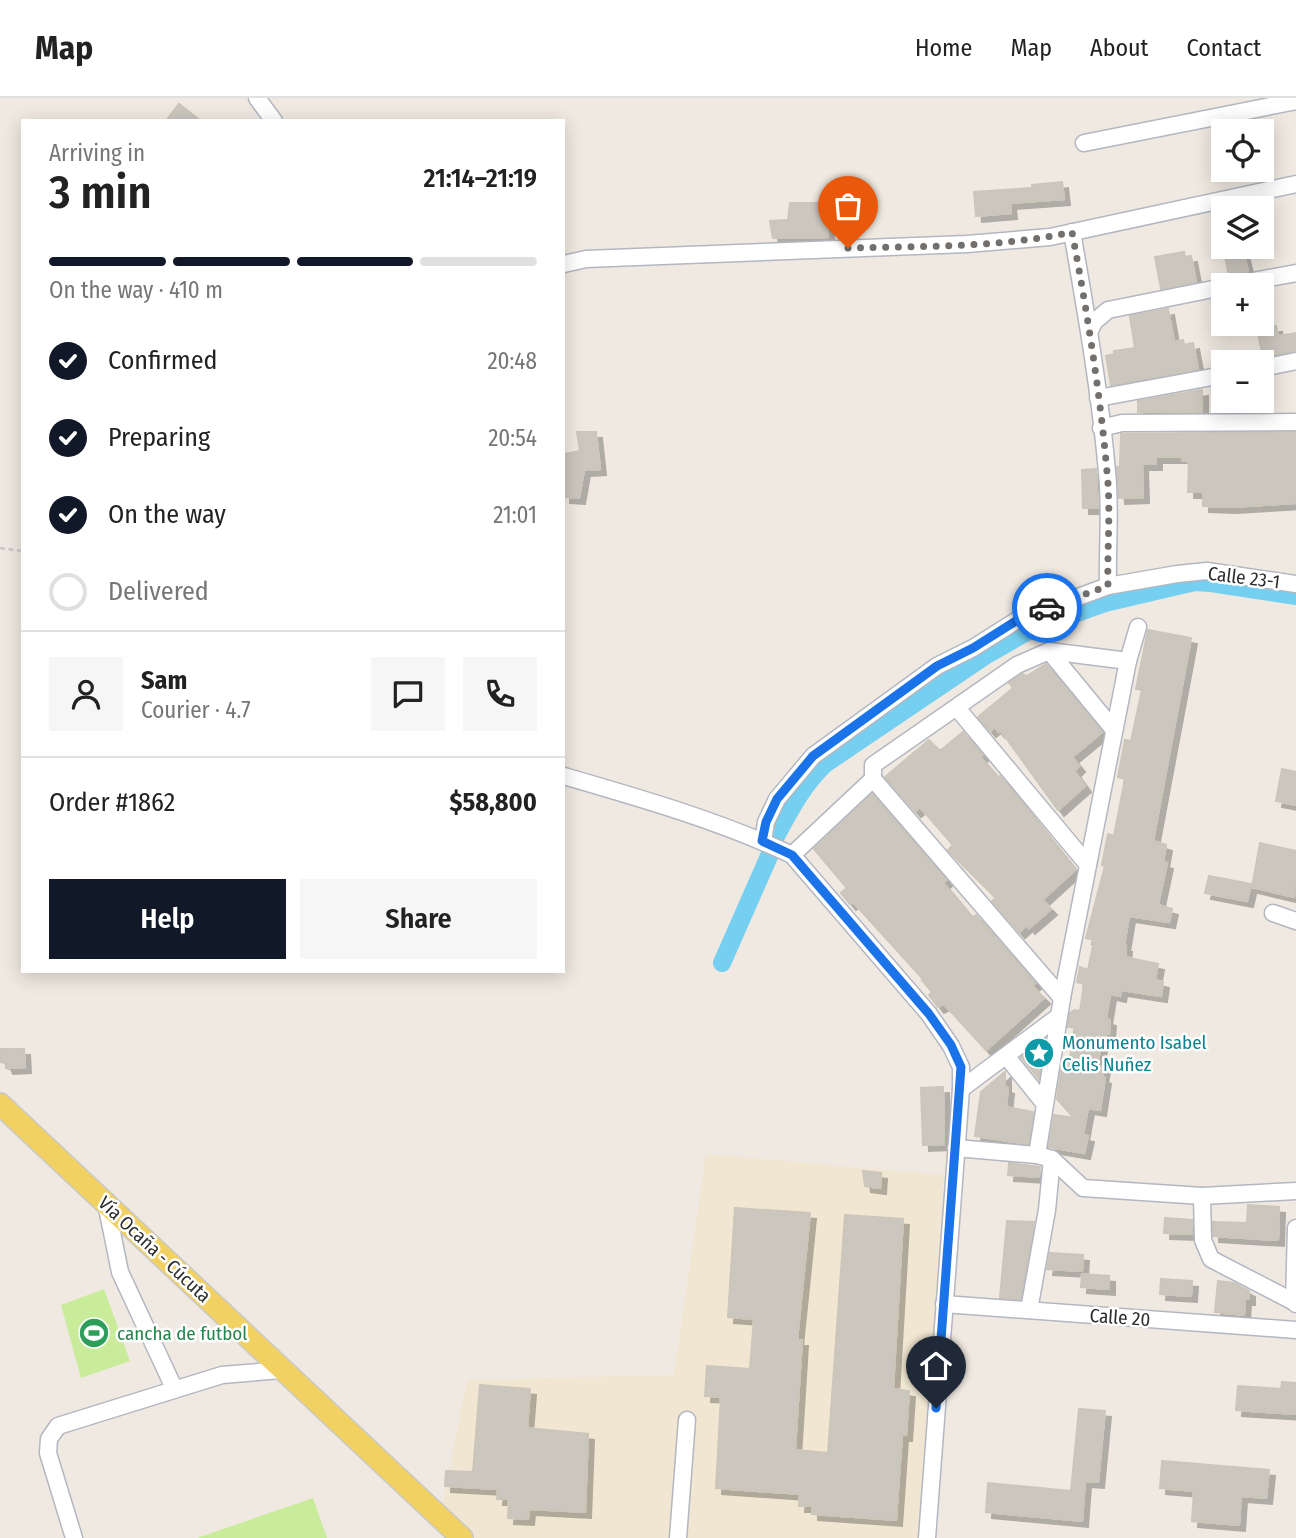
<!DOCTYPE html>
<html lang="en">
<head>
<meta charset="utf-8">
<style>
	body { margin:0; font-family:"Fira Sans Condensed",sans-serif; background:#f6f6f6; color:#222; height:100vh; display:flex; flex-direction:column; font-size:26px; white-space:nowrap }
	* { box-sizing:border-box; margin:0 }
	p { font-size:23px; color:#767676 }
	.icon { flex:none; width:38px; height:38px; fill:none; stroke:currentColor; stroke-width:2; stroke-linecap:round; stroke-linejoin:round }
	.map { position:relative; flex:1; overflow:hidden }
	.drawer { position:absolute; left:21px; top:21px; width:544px; height:854px; display:flex; flex-direction:column; background:#fff; border-radius:0px; box-shadow:0 4px 18px #0003 }
	.drawer>* { flex:none }
	.buttons { position:absolute; left:1211px; top:21px; display:grid; gap:14px }
	.buttons a { display:grid; place-items:center; width:63px; height:63px; border-radius:0px; background:#fff; box-shadow:0 4px 18px #0003; font-size:35px }
	.pin { position:absolute; display:grid; place-items:center; width:60px; height:60px; color:#fff; margin:-72px -30px; border-radius:50% 50% 50% 0; rotate:-45deg; box-shadow:0 0 7px #0007 }
	.pin .icon { rotate:45deg }
	.courier { position:absolute; display:grid; place-items:center; width:70px; height:70px; margin:-35px; border:5px solid #1a73e8; border-radius:50%; background:#fff; color:#222; box-shadow:0 2px 9px #0007 }
	.summary em { font-style:normal; font-weight:600 }
	.summary div { display:flex; flex-direction:column-reverse }
	.summary { display:flex; align-items:center; justify-content:space-between; height:119px; padding:0 28px }
	h1 { font-size:46px; font-weight:600; line-height:52px }
	.bar { display:grid; grid-template-columns:repeat(4,1fr); gap:10px 7px; align-content:center; height:84px; padding:0 28px }
	.bar i { height:9px; border-radius:5px; background:#e0e0e0 }
	.bar .selected { background:#111827 }
	.bar p { grid-column:span 4 }
	.line { display:flex; align-items:center; gap:18px; padding:0 28px; border-top:2px solid #e0e0e0 }
	.line div { flex:1 }
	.round { display:grid; place-items:center; flex:none; width:74px; height:74px; border-radius:0px; background:#f6f6f6 }
	ol { padding:0 28px; list-style:none }
	li { display:flex; align-items:center; gap:21px; height:77px }
	li p { margin-inline-start:auto }
	li .icon { padding:7px; border-radius:50%; background:#111827; color:#fff; stroke-width:4 }
	li:last-child { color:#767676 }
	li i { width:38px; height:38px; border:4px solid #e0e0e0; border-radius:50% }
	.cta { display:flex; gap:14px; margin-top:auto; padding:14px 28px }
	.cta a { flex:1; height:80px; border-radius:0px; background:#111827; color:#fff; font-size:28px; font-weight:600; line-height:80px; text-align:center }
	.cta a+a { background:#f6f6f6; color:#222 }
	header { display:flex; align-items:center; gap:42px; box-sizing:border-box; height:98px; padding:0 35px; background:#fff; border-bottom:2px solid #e0e0e0 }
	header strong { font-size:33px }
	nav { display:flex; gap:38px; margin-inline-start:auto; font-size:24px }
	.map>svg:first-child { display:block }
	.education { fill:#f0e6d1 }
	.pitch { fill:#c9ec9a }
	.lines { fill:none; stroke-linecap:round; stroke-linejoin:round }
	.canal { stroke:#75cff0; stroke-width:18 }
	.building { fill:#cbc7bf; stroke:#cbc5ba; stroke-width:2; filter:url(#shadow) }
	.minor-casing { stroke:#b4b7c1; stroke-width:19 }
	.major-casing { stroke:#c9c9c9; stroke-width:24 }
	.path { stroke:#c9c9c9; stroke-width:2.5; stroke-dasharray:5 3.5; stroke-linecap:butt }
	.minor { stroke:#fff; stroke-width:16 }
	.major { stroke:#f2d163; stroke-width:21 }
	.done { stroke:#726f6d; stroke-width:7; stroke-dasharray:0 12.6 }
	.route { stroke:#1a73e8; stroke-width:9 }
	.labels { text-anchor:middle; stroke-width:5; stroke-linejoin:round; paint-order:stroke }
	.street-label { font-size:19px; fill:#2e2e2e; stroke:#fff }
	.culture-label { font-size:19px; fill:#0d838f; stroke:#fff; text-anchor:start }
	.leisure-label { font-size:19px; fill:#27864d; stroke:#fff; text-anchor:start }
</style>
</head>
<body>
<header>
<strong>Map</strong>
<nav><a>Home</a><a>Map</a><a>About</a><a>Contact</a></nav>
</header>
<div class="map">
<svg width="1296" height="1440" viewBox="0 0 1296 1440">
	<defs>
		<filter id="shadow"><feDropShadow dx="6" dy="6" stdDeviation="0" flood-color="#0004"/></filter>
	</defs>
	<rect width="100%" height="100%" fill="#efe9e1"/>
	<polygon class="education" points="706,1056 944,1077 921,1440 464,1440 441,1414 467,1282 674,1277"/>
	<g class="pitch">
		<polygon points="104,1191 130,1263 81,1280 61,1207"/>
		<polygon points="313,1400 327,1440 197,1440"/>
	</g>
	<g class="lines">
		<g class="canal">
			<path d="M774 742C789 714 802 688 825 666L985 558 1032 531 1105 505 1195 484 1211 485 1296 498"/>
			<polyline points="722,865 770,756"/>
		</g>
	</g>
	<g class="building">
		<polygon points="179,6 201,23 166,23"/>
		<polygon points="1062,84 1064,101 1010,105 1011,115 976,118 974,94 1032,90 1032,87"/>
		<polygon points="790,105 827,105 828,139 773,140 770,123 788,122"/>
		<polygon points="1223,149 1242,149 1248,173 1229,177"/>
		<polygon points="1184,154 1185,159 1191,158 1196,184 1161,191 1155,159"/>
		<polygon points="1168,211 1174,244 1183,242 1184,247 1193,245 1198,271 1111,287 1106,258 1114,256 1114,253 1135,250 1130,218"/>
		<polygon points="1269,222 1270,228 1276,228 1278,238 1296,235 1296,253 1263,259 1256,226"/>
		<polygon points="1202,292 1202,314 1138,314 1138,303"/>
		<polygon points="1245,303 1263,303 1262,314 1245,314"/>
		<polygon points="577,334 596,334 600,371 584,372 579,400 564,399 564,356 580,353"/>
		<polygon points="1296,334 1296,405 1231,409 1203,408 1203,394 1188,394 1189,363 1183,363 1182,359 1156,359 1156,366 1142,366 1143,399 1119,400 1117,369 1120,369 1121,336"/>
		<polygon points="1096,371 1098,410 1083,410 1082,372"/>
		<polygon points="1148,532 1191,540 1153,743 1166,747 1163,764 1167,765 1158,807 1172,811 1169,824 1129,818 1124,848 1126,848 1125,859 1158,866 1155,882 1163,884 1161,898 1121,892 1120,898 1110,896 1106,921 1110,922 1109,936 1106,936 1105,943 1102,943 1097,968 1104,969 1102,979 1105,980 1100,1012 1088,1010 1083,1037 1088,1038 1084,1055 1049,1049 1054,1017 1074,1020 1057,1001 1061,973 1067,974 1076,930 1068,929 1070,915 1074,912 1080,913 1084,886 1077,884 1080,869 1088,872 1094,842 1086,840 1105,768 1102,767 1108,736 1114,738 1125,681 1118,679 1125,642 1131,643 1142,592 1136,591"/>
		<polygon points="1046,566 1102,634 1072,659 1079,668 1074,673 1085,688 1058,712 1001,633 999,634 995,629 990,633 978,619 1013,590 1009,585 1022,576 1027,578"/>
		<polygon points="963,634 982,657 980,659 998,680 1000,678 1075,772 1042,802 1051,811 1029,830 1027,827 1019,834 992,803 996,800 948,752 953,747 920,709 915,713 885,679 929,642 940,653"/>
		<polygon points="1282,671 1296,674 1296,707 1276,703"/>
		<polygon points="872,696 946,782 943,785 967,814 973,819 976,817 1035,885 1032,888 1044,900 986,952 944,906 938,909 929,897 932,894 922,882 923,881 853,804 850,806 841,795 847,790 814,751"/>
		<polygon points="1260,745 1296,753 1294,799 1252,789"/>
		<polygon points="1209,778 1251,786 1247,803 1205,795"/>
		<polygon points="1045,942 1039,981 1021,959"/>
		<polygon points="0,951 24,951 25,969 7,970 5,965 0,964"/>
		<polygon points="1005,974 1005,989 1008,990 1006,1009 1033,1014 1028,1046 975,1038 981,994"/>
		<polygon points="943,989 944,1046 923,1047 921,990"/>
		<polygon points="1009,1065 1040,1069 1039,1079 1008,1077"/>
		<polygon points="863,1073 881,1075 880,1090 865,1088"/>
		<polygon points="1248,1107 1279,1109 1278,1142 1213,1138 1213,1124 1247,1125"/>
		<polygon points="735,1110 810,1115 797,1242 802,1242 795,1352 828,1355 845,1117 903,1121 893,1291 909,1293 906,1337 902,1337 896,1422 812,1416 812,1408 799,1408 800,1396 716,1390 721,1299 705,1298 707,1268 750,1271 754,1221 728,1219"/>
		<polygon points="1165,1120 1192,1122 1192,1136 1164,1135"/>
		<polygon points="1007,1123 1034,1124 1020,1201 1000,1200"/>
		<polygon points="1050,1155 1083,1157 1082,1173 1047,1171"/>
		<polygon points="1082,1176 1109,1178 1109,1191 1081,1189"/>
		<polygon points="1161,1181 1192,1183 1191,1198 1160,1196"/>
		<polygon points="1218,1183 1234,1185 1249,1193 1249,1201 1245,1201 1244,1217 1215,1214"/>
		<polygon points="1282,1284 1296,1285 1296,1316 1236,1312 1238,1288 1281,1291"/>
		<polygon points="480,1287 530,1291 527,1330 588,1336 585,1414 529,1411 528,1421 508,1420 509,1401 497,1401 498,1391 445,1388 446,1373 473,1374"/>
		<polygon points="1079,1311 1105,1313 1098,1384 1085,1383 1082,1423 986,1414 988,1385 1071,1393"/>
		<polygon points="1162,1363 1269,1372 1266,1400 1241,1398 1239,1427 1192,1423 1194,1393 1160,1390"/>
	</g>
	<g class="lines">
		<g class="minor-casing">
			<g id="minor">
				<polyline points="257,0 274,23"/>
				<polyline points="1084,45 1296,3"/>
				<path d="M1072 134C1086 214 1100 294 1107 374 1111 412 1107 450 1108 488"/>
				<polyline points="564,166 586,161 967,146 1050,139 1296,86"/>
				<polyline points="1232,187 1296,175"/>
				<polyline points="1090,233 1094,224 1108,212 1223,189"/>
				<polyline points="1262,270 1296,263"/>
				<polyline points="1098,300 1223,277"/>
				<polyline points="1101,330 1122,325 1296,324"/>
				<polyline points="1049,553 1114,632"/>
				<polyline points="957,610 1088,767"/>
				<path d="M564 678C640 700 720 723 792 757L929 916 951 948 961 969V991L927 1440"/>
				<polyline points="873,681 1062,900"/>
				<polyline points="763,743 766,724 777,701 813,658 937,568 973,550 1019,521 1108,488 1177,476 1207,473 1296,486"/>
				<polyline points="792,757 873,681 873,667 1017,567 1049,553 1128,563"/>
				<polyline points="1273,815 1296,823"/>
				<polyline points="1007,959 1044,1005"/>
				<polyline points="961,991 1059,918"/>
				<polyline points="956,1050 1037,1057 1052,1061 1083,1090 1202,1098 1296,1093"/>
				<polyline points="1037,1057 1062,900 1128,563 1138,529"/>
				<polyline points="1202,1098 1203,1142 1211,1161 1294,1204"/>
				<polyline points="106,1105 120,1174 174,1290"/>
				<polyline points="1296,1130 1294,1204 1296,1206"/>
				<polyline points="944,1206 1296,1232"/>
				<polyline points="1029,1212 1047,1112 1052,1061"/>
				<polyline points="74,1440 48,1355 49,1341 58,1328 222,1277 282,1272"/>
				<polyline points="678,1440 687,1322"/>
			</g>
		</g>
		<g class="major-casing">
			<polyline id="major" points="0,1006 462,1440"/>
		</g>
		<polyline class="path" points="0,450 23,453"/>
		<use href="#minor" class="minor"/>
		<use href="#major" class="major"/>
	</g>
	<g class="lines">
		<path class="done" d="M848 150C922 148 1000 150 1072 134 1087 213 1100 294 1107 374 1111 412 1107 450 1108 488L1047 510"/>
		<polyline class="route" points="936,1310 961,969 951,947 929,916 792,757 762,743 766,724 777,701 813,658 937,568 973,550 1019,521 1047,510"/>
	</g>
	<defs>
		<g id="sight-disc" transform="scale(1.575)"><circle r="9.5" fill="#0f9aa8" stroke="#fff"/><path d="M0-6L1.8-2.2L6-1.7L2.9 1.2L3.7 5.4L0 3.3L-3.7 5.4L-2.9 1.2L-6-1.7L-1.8-2.2Z" fill="#fff"/></g>
		<g id="stadium-disc" transform="scale(1.575)"><circle r="9.5" fill="#2e9e5b" stroke="#fff"/><path d="M0-5a6.5 5 0 1 0 0 10a6.5 5 0 1 0 0-10ZM-3.5-1.8h7v3.6h-7Z" fill="#fff"/></g>
	</defs>
	<g fill-rule="evenodd">
		<use href="#sight-disc" x="1039" y="955"/>
		<use href="#stadium-disc" x="94" y="1235"/>
	</g>
	<g class="labels">
		<g class="street-label">
			<text transform="translate(1244 479) rotate(7)" y="7">Calle 23-1</text>
			<text transform="translate(155 1151) rotate(43)" y="7">Vía Ocaña - Cúcuta</text>
			<text transform="translate(1120 1219) rotate(4)" y="7">Calle 20</text>
		</g>
		<g class="culture-label">
			<text x="1062" y="951">Monumento Isabel<tspan x="1062" dy="22">Celis Nuñez</tspan></text>
		</g>
		<g class="leisure-label">
			<text x="117" y="1242">cancha de futbol</text>
		</g>
	</g>
</svg>
<div class="buttons">
<a><svg class="icon" aria-label="locate" viewBox="0 0 24 24"><circle cx="12" cy="12" r="6"/><path d="M12 2v4M12 18v4M2 12h4M18 12h4"/></svg></a>
<a><svg class="icon" aria-label="layers" viewBox="0 0 24 24"><path d="M12 4l9 5-9 5-9-5zM3 14l9 5 9-5"/></svg></a>
<a>+</a>
<a>−</a>
</div>
<div class="pin" style="left:848px;top:150px;background:#ea580c"><svg class="icon" aria-label="bag" viewBox="0 0 24 24"><path d="M5 8h14l-1 12H6zM9 8a3 3 0 0 1 6 0"/></svg></div>
<div class="pin" style="left:936px;top:1310px;background:#1f2937"><svg class="icon" aria-label="home" viewBox="0 0 24 24"><path d="M3 11l9-7 9 7M6 9v11h12V9"/></svg></div>
<div class="courier" style="left:1047px;top:510px"><svg class="icon" aria-label="car" viewBox="0 0 24 24"><path d="M5 17H2v-5l4-1 3-4h7l3 4 3 1v5h-3M9 17h6M6 11h13"/><circle cx="7" cy="17" r="2"/><circle cx="17" cy="17" r="2"/></svg></div>
<section class="drawer">
<div class="summary"><div><h1>3 min</h1><p>Arriving in</p></div><em>21:14–21:19</em></div>
<div class="bar"><i class="selected"></i><i class="selected"></i><i class="selected"></i><i></i><p>On the way · 410 m</p></div>
<ol>
<li><svg class="icon" aria-label="check" viewBox="0 0 24 24"><path d="M5 12l5 5 9-10"/></svg>Confirmed<p>20:48</p></li>
<li><svg class="icon" aria-label="check" viewBox="0 0 24 24"><path d="M5 12l5 5 9-10"/></svg>Preparing<p>20:54</p></li>
<li><svg class="icon" aria-label="check" viewBox="0 0 24 24"><path d="M5 12l5 5 9-10"/></svg>On the way<p>21:01</p></li>
<li><i></i>Delivered</li>
</ol>
<div class="line" style="height:126px"><a class="round"><svg class="icon" aria-label="person" viewBox="0 0 24 24"><circle cx="12" cy="8" r="4"/><path d="M4 21q1-7 8-7t8 7"/></svg></a><div><b>Sam</b><p>Courier · 4.7</p></div><a class="round"><svg class="icon" aria-label="chat" viewBox="0 0 24 24"><path d="M4 5h16v11H9l-5 4z"/></svg></a><a class="round"><svg class="icon" aria-label="phone" viewBox="0 0 24 24"><path d="M5 4h4l2 5-3 2q2 4 5 5l2-3 5 2v4C11 20 4 13 5 4z"/></svg></a></div>
<div class="line" style="height:91px"><div>Order #1862</div><b>$58,800</b></div>
<div class="cta"><a>Help</a><a>Share</a></div>
</section>
</div>
</body>
</html>
